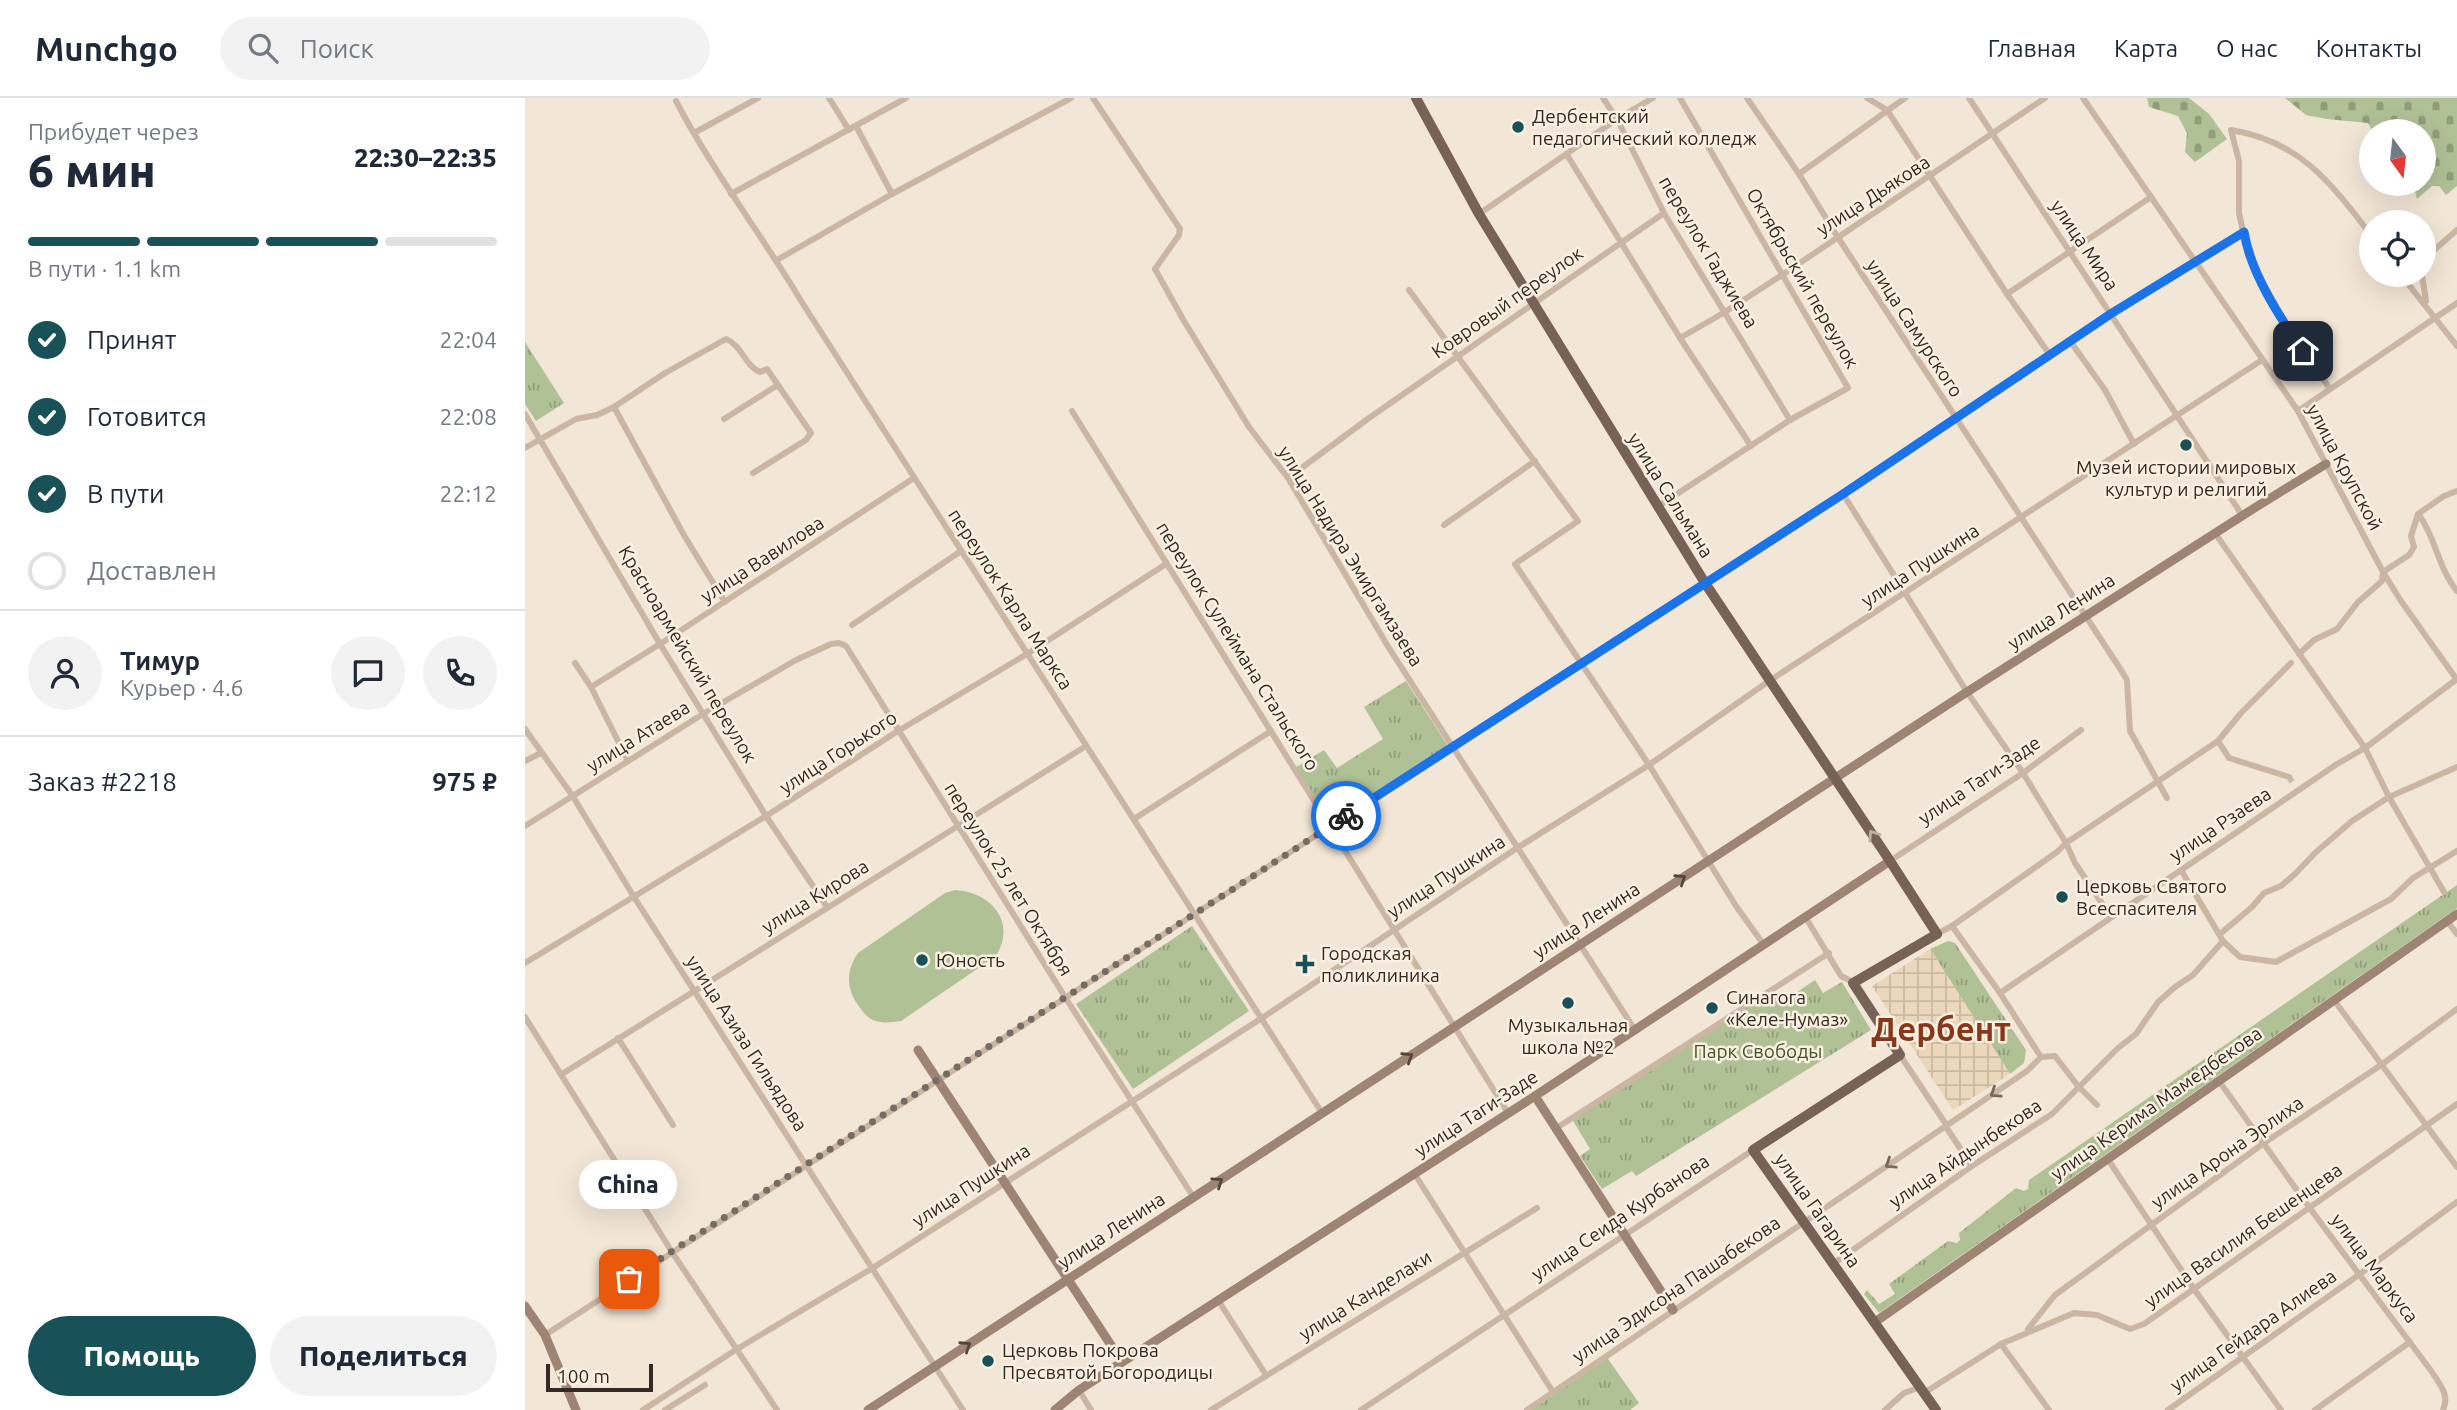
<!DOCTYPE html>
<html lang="ru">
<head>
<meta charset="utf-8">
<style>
	body { margin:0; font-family:Ubuntu,sans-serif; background:#f2f2f3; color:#1f2937; height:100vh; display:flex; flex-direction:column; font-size:26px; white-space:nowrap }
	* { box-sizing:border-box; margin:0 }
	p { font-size:23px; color:#747a83 }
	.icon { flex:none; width:38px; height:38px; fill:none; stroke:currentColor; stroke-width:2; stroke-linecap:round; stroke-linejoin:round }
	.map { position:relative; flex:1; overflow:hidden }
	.drawer { display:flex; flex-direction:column; background:#fff; width:525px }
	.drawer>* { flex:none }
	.needle { width:46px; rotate:165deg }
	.tools { position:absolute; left:1834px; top:21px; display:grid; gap:14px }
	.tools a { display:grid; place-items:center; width:77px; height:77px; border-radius:50%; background:#fff; box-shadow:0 7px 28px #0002; font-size:35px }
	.scale { position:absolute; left:21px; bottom:18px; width:107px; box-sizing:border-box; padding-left:7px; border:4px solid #342a25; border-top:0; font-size:19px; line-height:24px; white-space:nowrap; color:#342a25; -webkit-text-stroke:5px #faf0e2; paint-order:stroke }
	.pin { position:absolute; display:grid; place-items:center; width:60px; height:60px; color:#fff; margin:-30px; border-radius:14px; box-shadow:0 4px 10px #0006 }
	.courier { position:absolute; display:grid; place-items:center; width:70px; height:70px; margin:-35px; border:5px solid #1a73e8; border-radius:50%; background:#fff; color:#222; box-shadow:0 2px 9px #0007 }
	.bubble { position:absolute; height:49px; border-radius:24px; background:#fff; box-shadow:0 7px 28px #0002; font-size:23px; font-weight:800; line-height:49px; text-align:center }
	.summary em { font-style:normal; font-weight:800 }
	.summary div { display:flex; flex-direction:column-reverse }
	.summary { display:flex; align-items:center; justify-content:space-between; height:119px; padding:0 28px }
	h1 { font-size:46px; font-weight:800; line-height:52px }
	.bar { display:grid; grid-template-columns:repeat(4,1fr); gap:10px 7px; align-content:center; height:84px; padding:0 28px }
	.bar i { height:9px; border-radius:5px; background:#e0e1e3 }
	.bar .current { background:#185258 }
	.bar p { grid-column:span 4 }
	.line { display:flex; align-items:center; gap:18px; padding:0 28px; border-top:2px solid #e0e1e3 }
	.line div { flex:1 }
	.round { display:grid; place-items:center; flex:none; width:74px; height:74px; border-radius:37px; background:#f2f2f3 }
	ol { padding:0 28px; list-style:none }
	li { display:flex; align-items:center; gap:21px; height:77px }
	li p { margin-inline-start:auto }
	li .icon { padding:7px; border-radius:50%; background:#185258; color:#fff; stroke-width:4 }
	li:last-child { color:#747a83 }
	li i { width:38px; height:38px; border:4px solid #e0e1e3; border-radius:50% }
	.button { display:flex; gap:14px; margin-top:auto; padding:14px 28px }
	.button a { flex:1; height:80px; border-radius:42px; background:#185258; color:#fff; font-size:28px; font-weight:800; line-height:80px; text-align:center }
	.button a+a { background:#f2f2f3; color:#1f2937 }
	header { display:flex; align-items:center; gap:42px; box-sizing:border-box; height:98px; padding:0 35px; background:#fff; border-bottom:2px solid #e0e1e3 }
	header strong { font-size:33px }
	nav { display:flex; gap:38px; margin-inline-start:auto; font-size:24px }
	.search { width:490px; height:63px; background:#f2f2f3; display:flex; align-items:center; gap:18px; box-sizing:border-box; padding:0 24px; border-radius:38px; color:#747a83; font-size:26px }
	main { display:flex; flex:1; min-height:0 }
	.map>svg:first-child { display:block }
	.cemetery { fill:url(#cemetery-stones) }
	.park { fill:url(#park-tufts) }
	.pitch { fill:#b1c196 }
	.plaza { fill:url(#plaza-grid) }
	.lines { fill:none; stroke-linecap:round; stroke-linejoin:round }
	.street-tunnel { stroke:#ccc0b3; stroke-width:6; stroke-dasharray:6 3; stroke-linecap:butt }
	.street { stroke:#cab6a2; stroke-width:6 }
	.secondary { stroke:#9e8473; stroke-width:9 }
	.primary { stroke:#776255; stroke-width:10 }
	.oneway { stroke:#bfb0a3 }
	.oneway2 { stroke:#54453c }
	.oneway3 { stroke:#78695d }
	.done { stroke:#766c63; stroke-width:7; stroke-dasharray:0 12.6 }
	.route { stroke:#1a73e8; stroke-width:9 }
	.poi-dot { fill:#185258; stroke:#faf0e2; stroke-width:2.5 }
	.labels { text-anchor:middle; stroke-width:5; stroke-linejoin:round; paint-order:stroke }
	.poi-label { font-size:19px; fill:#342a25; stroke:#faf0e2; text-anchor:start }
	.street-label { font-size:19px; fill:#342a25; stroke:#faf0e2 }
	.park-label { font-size:19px; fill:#425427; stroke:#faf0e2 }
	.town-label { font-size:33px; font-weight:bold; fill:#88371a; stroke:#faf0e2 }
</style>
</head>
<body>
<header>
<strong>Munchgo</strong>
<div class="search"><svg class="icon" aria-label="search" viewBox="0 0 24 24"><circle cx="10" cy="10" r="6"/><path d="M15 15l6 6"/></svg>Поиск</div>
<nav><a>Главная</a><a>Карта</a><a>О нас</a><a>Контакты</a></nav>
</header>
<main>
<section class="drawer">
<div class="summary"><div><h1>6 мин</h1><p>Прибудет через</p></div><em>22:30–22:35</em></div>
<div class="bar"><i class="current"></i><i class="current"></i><i class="current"></i><i></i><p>В пути · 1.1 km</p></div>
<ol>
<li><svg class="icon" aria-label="check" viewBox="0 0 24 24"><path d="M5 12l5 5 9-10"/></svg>Принят<p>22:04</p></li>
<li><svg class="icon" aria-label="check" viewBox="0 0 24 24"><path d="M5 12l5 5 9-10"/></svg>Готовится<p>22:08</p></li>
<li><svg class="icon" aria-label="check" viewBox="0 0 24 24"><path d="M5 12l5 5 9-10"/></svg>В пути<p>22:12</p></li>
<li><i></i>Доставлен</li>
</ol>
<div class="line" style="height:126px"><a class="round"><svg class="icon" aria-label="person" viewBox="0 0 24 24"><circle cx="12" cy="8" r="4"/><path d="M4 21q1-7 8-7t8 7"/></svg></a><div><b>Тимур</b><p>Курьер · 4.6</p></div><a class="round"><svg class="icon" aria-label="chat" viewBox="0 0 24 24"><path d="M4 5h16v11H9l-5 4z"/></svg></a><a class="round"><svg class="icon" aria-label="phone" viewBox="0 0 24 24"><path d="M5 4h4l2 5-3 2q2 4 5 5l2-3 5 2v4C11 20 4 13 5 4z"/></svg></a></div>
<div class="line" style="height:91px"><div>Заказ #2218</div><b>975 ₽</b></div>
<div class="button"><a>Помощь</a><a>Поделиться</a></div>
</section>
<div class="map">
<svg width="1932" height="1312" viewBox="0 0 1932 1312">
	<defs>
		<pattern id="cemetery-stones" width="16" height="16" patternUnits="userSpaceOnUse" patternTransform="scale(1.75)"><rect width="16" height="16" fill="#b1c196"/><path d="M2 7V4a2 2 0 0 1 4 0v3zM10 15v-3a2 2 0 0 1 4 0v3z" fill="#919d7a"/></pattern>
		<pattern id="park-tufts" width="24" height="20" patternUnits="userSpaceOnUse" patternTransform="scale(1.75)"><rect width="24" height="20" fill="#b1c196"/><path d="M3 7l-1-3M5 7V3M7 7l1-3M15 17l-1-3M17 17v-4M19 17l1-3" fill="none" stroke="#919d7a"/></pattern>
		<pattern id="plaza-grid" width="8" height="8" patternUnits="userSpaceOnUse" patternTransform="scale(1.75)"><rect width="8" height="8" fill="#ebd8bc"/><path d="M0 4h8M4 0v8" fill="none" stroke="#cabaa1"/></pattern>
	</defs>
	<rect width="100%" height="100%" fill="#f2e6d6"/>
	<g class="cemetery">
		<polygon points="1622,0 1664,0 1684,16 1702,41 1670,64 1660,54 1662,35 1653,18 1624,9"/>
		<polygon points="1760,0 1932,0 1932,88 1921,97 1914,88 1907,88 1892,101 1888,86 1899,86 1899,33 1848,33 1843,25 1802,21 1781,17"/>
	</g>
	<g class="park">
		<polygon points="0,244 39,305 11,323 0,306"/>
		<polygon points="881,583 923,648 804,723 770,670 799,652 812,670 858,641 839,609"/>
		<polygon points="1932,787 1932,810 1354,1215 1339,1196 1342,1192 1354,1206 1370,1196 1364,1186 1423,1143 1432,1145 1435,1142 1434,1135 1491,1090 1499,1093 1503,1091 1504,1082"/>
		<polygon points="667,828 724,913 608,991 551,906"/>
		<polygon points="1423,843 1430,845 1501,952 1499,965 1485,976 1405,851"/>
		<polygon points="1290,882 1298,895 1317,884 1346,932 1111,1078 1107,1073 1077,1091 1055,1058 1065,1051 1047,1021 1230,904 1234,909 1252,898 1256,905"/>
		<polygon points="1081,1258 1114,1305 1105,1312 1003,1312"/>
	</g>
	<path class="pitch" d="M430 792C466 794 492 824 471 858L376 923C367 924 358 926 348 922 343 920 340 916 336 911 321 893 320 874 333 855L420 795Z"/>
	<polygon class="plaza" points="1405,851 1485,976 1428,1012 1347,888"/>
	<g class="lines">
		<polyline class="street-tunnel" points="1764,679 1768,685"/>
		<g class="street">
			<polyline points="304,0 324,32"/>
			<polyline points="568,0 655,131 654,137 630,171 659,223 724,329 763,380 864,550 1110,932"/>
			<polyline points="1078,0 1092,21 1139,115 1265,322"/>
			<polyline points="1222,0 1274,76 1312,138 1596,572 1602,582 1605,633 1642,700"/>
			<polyline points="1342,0 1362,12 1482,196 1525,257"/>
			<polyline points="1444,0 1717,417"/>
			<polyline points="1558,0 1773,313 1858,474 1876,503 1932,582"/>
			<path d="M151 3C188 74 237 137 278 206L797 1015"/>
			<polyline points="331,28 367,96"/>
			<polyline points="169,35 233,0"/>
			<polyline points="1042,57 1155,240 1226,348"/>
			<polyline points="1274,76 1380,0"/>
			<polyline points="206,96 381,0"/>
			<polyline points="954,116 1092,21 1128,0"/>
			<polyline points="252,162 367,96 546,0"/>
			<polyline points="1899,167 1900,160 1932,132"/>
			<polyline points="1876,177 1932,248"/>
			<polyline points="1897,177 1901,203"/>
			<polyline points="884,192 1053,423 990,466 1124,667 1211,808 1239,847"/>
			<polyline points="1482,196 1626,99"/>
			<polyline points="1155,240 1200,214 1257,177 1520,0"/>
			<polyline points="1545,243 1580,292 1609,346"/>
			<path d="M1805 291 1765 234 1723 157 1714 115V63L1706 32C1775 43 1806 85 1846 137"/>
			<polyline points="89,309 160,439 200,504"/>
			<polyline points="547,313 983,1015"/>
			<polyline points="1773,313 1932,205"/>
			<polyline points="0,316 135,546 241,718 302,809"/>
			<polyline points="199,321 253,287"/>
			<path d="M0 350 51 321 72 317 89 309 140 275 201 241C217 247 219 267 235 274L242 271 286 335 281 342 228 375"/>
			<polyline points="763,380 844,320 1139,115"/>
			<polyline points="1318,396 1442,594 1498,675 1541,745 1550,765 1586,819"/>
			<polyline points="1132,409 1265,322 1323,290 1155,0"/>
			<path d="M1894 417C1911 440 1913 470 1932 493"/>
			<polyline points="919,427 1010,363"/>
			<polyline points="1690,435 1840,650 1864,699 1919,794"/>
			<polyline points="327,527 436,453"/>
			<polyline points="1774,556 1789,542 1812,531 1833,504 1857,483 1858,474 1884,457 1889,449 1886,438 1893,416 1919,398 1932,393"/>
			<polyline points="50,565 66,589 103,663"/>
			<polyline points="66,589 135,546 389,380"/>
			<polyline points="0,631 47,697 109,799 438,1312"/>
			<polyline points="1693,643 1704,660 1764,679"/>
			<polyline points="0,663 16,655"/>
			<polyline points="609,721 746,633"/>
			<polyline points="0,728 178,616 271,562 306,546 314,545 321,548 540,899 669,1100"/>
			<polyline points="1371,759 1498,675 1556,632"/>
			<polyline points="1656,772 1698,843 1715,859 1751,864 1866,801 1888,780 1932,753"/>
			<polyline points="1281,820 1316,878 1330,885"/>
			<polyline points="1922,823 1932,836"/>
			<polyline points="1427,828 1475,895 1516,959"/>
			<polyline points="1412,836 1427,828 1532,754 1541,745 1693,643 1716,615 1766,565"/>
			<polyline points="1695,836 1727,809 1739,795 1756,788 1770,776 1790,755 1827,723 1864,699 1932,669"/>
			<polyline points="0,865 241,718 373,633 502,556 641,466"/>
			<polyline points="1475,895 1812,666 1840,650 1932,581"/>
			<polyline points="1809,902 1932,1069"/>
			<polyline points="0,919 147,1154 252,1312"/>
			<polyline points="93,940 148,1027"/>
			<polyline points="1375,957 1422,1028"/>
			<polyline points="1516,959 1530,958 1553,988 1572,1007"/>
			<polyline points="37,976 561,648"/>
			<path d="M1694 983 1784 1109 1907 1274C1915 1287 1925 1297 1918 1312"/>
			<polyline points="1421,1029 1447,1068"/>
			<polyline points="1030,1031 1304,855"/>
			<polyline points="1582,1060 1669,1191 1756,1312"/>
			<polyline points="889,1075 1028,1294"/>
			<polyline points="1308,1166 1447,1068 1527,1016 1593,950 1611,936 1633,904 1650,889 1668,877 1698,843"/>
			<polyline points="693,1202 741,1277"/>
			<polyline points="1503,1231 1530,1197 1739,1045 1856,967 1932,911"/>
			<polyline points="20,1237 1318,396 1587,215 1719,134"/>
			<polyline points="1476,1246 1524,1312"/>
			<polyline points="554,1292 566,1312"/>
			<polyline points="1399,1295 1476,1246 1549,1215 1572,1217 1605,1231 1619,1226 1932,1006"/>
			<polyline points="118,1312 212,1251 346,1171 737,920 992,750 1124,667 1244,583 1737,262"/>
			<polyline points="140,1312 180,1287"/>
			<polyline points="686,1312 1012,1110"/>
			<polyline points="836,1312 1228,1052"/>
			<polyline points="1002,1312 1502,973 1516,959"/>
			<polyline points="1360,1312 1379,1295 1390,1291 1394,1287"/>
			<polyline points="1643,1312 1835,1176 1932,1104"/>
			<polyline points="1790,1312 1885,1244"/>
		</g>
		<g class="secondary">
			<polyline points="393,952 597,1264"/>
			<polyline points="1010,998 1148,1212"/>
			<polyline points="0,1208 20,1237 51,1312"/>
			<polyline points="1350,1224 1932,816"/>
			<polyline points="343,1312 1442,594 1731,409 1801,366"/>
			<polyline points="530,1312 554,1292 1010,998 1365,763"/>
		</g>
		<g class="primary">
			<polyline points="891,0 954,116 1180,485 1365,763 1412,836"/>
			<polyline points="1411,1312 1228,1052 1375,957 1328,885 1412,836"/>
		</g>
	</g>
	<defs><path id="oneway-chevron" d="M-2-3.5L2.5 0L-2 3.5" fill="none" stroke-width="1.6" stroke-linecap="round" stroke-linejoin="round" transform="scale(1.75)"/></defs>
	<use class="oneway" href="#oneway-chevron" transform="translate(1348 737) rotate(-124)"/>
	<g class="oneway2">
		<use href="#oneway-chevron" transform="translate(1156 781) rotate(-33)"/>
		<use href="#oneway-chevron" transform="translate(883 959) rotate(-33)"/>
		<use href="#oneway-chevron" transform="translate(693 1084) rotate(-34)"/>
		<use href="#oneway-chevron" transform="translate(441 1248) rotate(-33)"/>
	</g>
	<g class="oneway3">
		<use href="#oneway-chevron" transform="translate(1470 995) rotate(146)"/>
		<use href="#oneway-chevron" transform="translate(1365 1066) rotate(146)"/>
	</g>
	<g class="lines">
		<polyline class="done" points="104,1181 821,718"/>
		<path class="route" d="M821 718 1318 396 1587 215 1719 134C1726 176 1754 218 1778 253"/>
	</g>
	<g class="poi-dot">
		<circle cx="993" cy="29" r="7"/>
		<circle cx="1661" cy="347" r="7"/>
		<circle cx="1537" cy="799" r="7"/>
		<circle cx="397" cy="862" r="7"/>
		<path d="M776.5 855.5h7v7h7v7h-7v7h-7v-7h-7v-7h7z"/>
		<circle cx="1043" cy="905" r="7"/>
		<circle cx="1187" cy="910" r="7"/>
		<circle cx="463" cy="1263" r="7"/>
	</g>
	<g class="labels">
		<g class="poi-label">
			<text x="1007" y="25">Дербентский<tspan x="1007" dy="22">педагогический колледж</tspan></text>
			<text x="1661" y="376" text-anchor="middle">Музей истории мировых<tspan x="1661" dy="22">культур и религий</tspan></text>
			<text x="1551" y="795">Церковь Святого<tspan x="1551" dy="22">Всеспасителя</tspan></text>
			<text x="796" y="862">Городская<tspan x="796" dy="22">поликлиника</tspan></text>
			<text x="411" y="869">Юность</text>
			<text x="1201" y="906">Синагога<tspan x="1201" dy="22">«Келе-Нумаз»</tspan></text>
			<text x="1043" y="934" text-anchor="middle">Музыкальная<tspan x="1043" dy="22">школа №2</tspan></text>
			<text x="477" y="1259">Церковь Покрова<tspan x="477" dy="22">Пресвятой Богородицы</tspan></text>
		</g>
		<g class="street-label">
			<text transform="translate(1348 97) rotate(-33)" y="7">улица Дьякова</text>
			<text transform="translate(1560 147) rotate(56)" y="7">улица Мира</text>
			<text transform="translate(1184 154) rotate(59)" y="7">переулок Гаджиева</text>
			<text transform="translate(1278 180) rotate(60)" y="7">Октябрьский переулок</text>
			<text transform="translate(982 204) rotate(-35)" y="7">Ковровый переулок</text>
			<text transform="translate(1390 230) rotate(57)" y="7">улица Самурского</text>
			<text transform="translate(1820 369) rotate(62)" y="7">улица Крупской</text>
			<text transform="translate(1146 397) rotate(58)" y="7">улица Сальмана</text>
			<text transform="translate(826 458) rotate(58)" y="7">улица Надира Эмиргамзаева</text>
			<text transform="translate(237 461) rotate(-33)" y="7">улица Вавилова</text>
			<text transform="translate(1395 467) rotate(-33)" y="7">улица Пушкина</text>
			<text transform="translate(486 501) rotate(57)" y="7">переулок Карла Маркса</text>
			<text transform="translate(1536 513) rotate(-33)" y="7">улица Ленина</text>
			<text transform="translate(713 548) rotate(58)" y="7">переулок Сулеймана Стальского</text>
			<text transform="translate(163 556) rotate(59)" y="7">Красноармейский переулок</text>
			<text transform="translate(113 638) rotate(-32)" y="7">улица Атаева</text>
			<text transform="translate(313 654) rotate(-33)" y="7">улица Горького</text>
			<text transform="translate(1454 682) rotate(-34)" y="7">улица Таги-Заде</text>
			<text transform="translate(1695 726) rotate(-34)" y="7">улица Рзаева</text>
			<text transform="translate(921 778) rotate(-33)" y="7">улица Пушкина</text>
			<text transform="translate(484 781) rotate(58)" y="7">переулок 25 лет Октября</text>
			<text transform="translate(290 798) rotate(-32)" y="7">улица Кирова</text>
			<text transform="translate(1061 822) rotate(-33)" y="7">улица Ленина</text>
			<text transform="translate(222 945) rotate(57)" y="7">улица Азиза Гильядова</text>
			<text transform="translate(1631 1005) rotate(-35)" y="7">улица Керима Мамедбекова</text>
			<text transform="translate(951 1015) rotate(-33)" y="7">улица Таги-Заде</text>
			<text transform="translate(1702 1054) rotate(-35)" y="7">улица Арона Эрлиха</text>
			<text transform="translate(1440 1055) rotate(-34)" y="7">улица Айдынбекова</text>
			<text transform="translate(446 1087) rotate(-33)" y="7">улица Пушкина</text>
			<text transform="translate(1293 1112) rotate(55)" y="7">улица Гагарина</text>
			<text transform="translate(1095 1119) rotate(-34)" y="7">улица Сеида Курбанова</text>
			<text transform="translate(586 1132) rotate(-33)" y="7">улица Ленина</text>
			<text transform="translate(1718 1137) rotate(-35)" y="7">улица Василия Бешенцева</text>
			<text transform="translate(1850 1170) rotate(53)" y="7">улица Маркуса</text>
			<text transform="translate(1151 1191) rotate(-34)" y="7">улица Эдисона Пашабекова</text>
			<text transform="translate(840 1197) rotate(-32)" y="7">улица Канделаки</text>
			<text transform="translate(1728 1232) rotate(-35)" y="7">улица Гейдара Алиева</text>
		</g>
		<g class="park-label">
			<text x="1233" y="960">Парк Свободы</text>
		</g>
		<g class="town-label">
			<text x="1416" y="943">Дербент</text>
		</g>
	</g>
</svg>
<div class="tools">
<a><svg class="needle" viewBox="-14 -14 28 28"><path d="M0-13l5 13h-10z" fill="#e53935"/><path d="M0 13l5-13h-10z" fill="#747a83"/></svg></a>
<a><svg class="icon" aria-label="locate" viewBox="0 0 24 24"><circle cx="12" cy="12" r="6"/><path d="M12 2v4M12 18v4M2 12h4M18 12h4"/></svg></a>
</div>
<div class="scale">100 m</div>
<div class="pin" style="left:104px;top:1181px;background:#ea580c"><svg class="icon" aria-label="bag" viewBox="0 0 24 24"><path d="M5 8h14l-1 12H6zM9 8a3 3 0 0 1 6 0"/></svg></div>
<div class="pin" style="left:1778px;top:253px;background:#1f2937"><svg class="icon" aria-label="home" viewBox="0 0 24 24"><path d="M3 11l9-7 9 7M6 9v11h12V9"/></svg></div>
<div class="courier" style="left:821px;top:718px"><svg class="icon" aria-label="bike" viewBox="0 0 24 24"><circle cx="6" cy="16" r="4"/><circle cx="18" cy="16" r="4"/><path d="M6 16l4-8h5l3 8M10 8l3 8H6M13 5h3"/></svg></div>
<div class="bubble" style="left:54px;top:1062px;width:98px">China</div>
</div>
</main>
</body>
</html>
